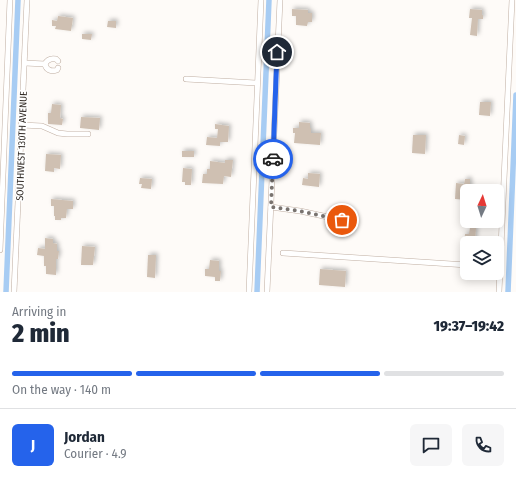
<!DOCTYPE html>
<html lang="en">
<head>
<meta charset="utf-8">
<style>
	body { margin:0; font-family:"Fira Sans Condensed",sans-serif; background:#f6f6f7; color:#1f2937; height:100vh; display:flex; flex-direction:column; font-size:15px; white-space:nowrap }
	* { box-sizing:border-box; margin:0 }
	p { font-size:13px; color:#747a83 }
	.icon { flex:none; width:22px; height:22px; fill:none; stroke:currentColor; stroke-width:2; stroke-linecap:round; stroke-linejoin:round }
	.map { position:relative; height:292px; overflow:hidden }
	.sheet { display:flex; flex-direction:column; background:#fff; flex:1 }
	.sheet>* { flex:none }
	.needle { width:26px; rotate:4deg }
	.fabs { position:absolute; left:460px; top:184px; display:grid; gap:8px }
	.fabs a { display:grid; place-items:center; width:44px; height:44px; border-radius:6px; background:#fff; box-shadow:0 2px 10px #0003; font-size:20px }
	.pin { position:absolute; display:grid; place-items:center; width:34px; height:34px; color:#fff; margin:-17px; border:2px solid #fff; border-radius:50%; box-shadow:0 1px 4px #0007 }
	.courier { position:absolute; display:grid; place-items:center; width:40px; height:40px; margin:-20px; border:3px solid #2563eb; border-radius:50%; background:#fff; color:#222; box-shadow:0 1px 5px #0007 }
	.overview em { font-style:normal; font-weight:800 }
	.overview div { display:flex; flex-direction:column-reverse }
	.overview { display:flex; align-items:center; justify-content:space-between; height:68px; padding:0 12px }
	h1 { font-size:26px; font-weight:800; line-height:30px }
	.bar { display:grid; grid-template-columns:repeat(4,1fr); gap:6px 4px; align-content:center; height:48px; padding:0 12px }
	.bar i { height:5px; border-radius:3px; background:#e0e1e3 }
	.bar .active { background:#2563eb }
	.bar p { grid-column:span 4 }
	.line { display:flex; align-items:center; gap:10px; padding:0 12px; border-top:1px solid #e0e1e3 }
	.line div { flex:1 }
	.round { display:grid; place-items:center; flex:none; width:42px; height:42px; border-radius:6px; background:#f6f6f7 }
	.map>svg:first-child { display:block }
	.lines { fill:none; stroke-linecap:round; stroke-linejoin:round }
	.canal { stroke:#a7ccf3; stroke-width:5.5 }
	.building { fill:#cfc0b2; filter:url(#shadow) }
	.minor-casing { stroke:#c0afa3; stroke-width:6 }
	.minor { stroke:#fff; stroke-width:5 }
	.done { stroke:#79736f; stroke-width:4; stroke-dasharray:0 7.2 }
	.route { stroke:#2563eb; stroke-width:5 }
	.labels { text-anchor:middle; stroke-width:3; stroke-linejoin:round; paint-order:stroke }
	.street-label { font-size:10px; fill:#312a25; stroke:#fff }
</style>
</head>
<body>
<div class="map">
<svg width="516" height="292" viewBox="0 0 516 292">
	<defs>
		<filter id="shadow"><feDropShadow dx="2" dy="-2" stdDeviation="2" flood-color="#0004"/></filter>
	</defs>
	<rect width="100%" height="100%" fill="#fefbf8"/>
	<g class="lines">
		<g class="canal">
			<polyline points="6,292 18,0"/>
			<polyline points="257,292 269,0"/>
			<polyline points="508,292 516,95"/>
		</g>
	</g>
	<g class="building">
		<polygon points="292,9 308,10 308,13 312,13 312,22 308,22 307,26 296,25 296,16 292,16"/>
		<polygon points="470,9 482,10 482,15 483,15 483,19 478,19 477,36 470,35 472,18 469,18"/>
		<polygon points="58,16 73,18 71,31 55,29 56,26 52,26 52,20 57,21"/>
		<polygon points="108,21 116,21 116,28 107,27"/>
		<polygon points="82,34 92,34 91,40 82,39"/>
		<polygon points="480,102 491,102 490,116 479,115"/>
		<polygon points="52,104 61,105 60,118 63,119 62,125 48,124 48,113 51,113"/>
		<polygon points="81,117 100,118 99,130 80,128"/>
		<polygon points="299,122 310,123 310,128 311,128 311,133 321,133 320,145 294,143 295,133 293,133 293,128 299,128"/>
		<polygon points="215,124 229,126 228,142 220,142 220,146 206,145 207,137 217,138 218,129 215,129"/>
		<polygon points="413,135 426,135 425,154 412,153"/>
		<polygon points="459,135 465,136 464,145 458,144"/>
		<rect x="182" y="151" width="12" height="6"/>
		<polygon points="46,154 61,155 60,169 54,168 54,172 45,171"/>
		<polygon points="225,160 233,160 231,177 224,176 223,184 202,183 203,174 207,174 207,169 210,169 210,161 225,163"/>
		<polygon points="183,168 192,169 191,185 185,185 185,182 182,182"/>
		<polygon points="308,173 320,174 319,187 302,185 303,178 308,179"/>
		<polygon points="140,178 152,179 151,189 141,188 142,184 139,184"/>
		<polygon points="465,179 470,179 470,184 471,184 470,191 467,191 467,200 455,199 456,183 464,184"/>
		<polygon points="51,199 73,201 73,209 67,209 66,218 61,218 61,220 55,220 55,216 54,216 54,206 51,206"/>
		<polygon points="470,227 476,228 475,243 464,243 465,234 469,234"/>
		<polygon points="45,238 53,239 53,243 57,244 57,251 59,251 58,259 56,259 56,275 46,274 46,266 44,266 44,256 37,255 38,248 45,249"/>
		<polygon points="82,246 95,247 93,265 81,265"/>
		<polygon points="148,255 156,255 155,278 147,277"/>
		<polygon points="210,260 219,261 219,271 221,271 220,281 215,281 215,277 205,276 205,269 209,269"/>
		<polygon points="320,269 346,271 345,287 319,285"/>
	</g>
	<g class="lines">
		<g class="minor-casing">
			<g id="minor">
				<path d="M25 63 45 64C47 60 51 58 56 59L58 61"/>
				<path d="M45 64C46 70 51 72 57 70L58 68"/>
				<polyline points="186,79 257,83"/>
				<polyline points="22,125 42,126 58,133 67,134 88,134"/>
				<polyline points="271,207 300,211 342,220"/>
				<polyline points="0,250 10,0"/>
				<polyline points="283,253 467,265"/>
				<polyline points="14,292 27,0"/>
				<polyline points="249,292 261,0"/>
				<polyline points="267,292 280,0"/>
				<polyline points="499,292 512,0"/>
			</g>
		</g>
		<use href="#minor" class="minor"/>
	</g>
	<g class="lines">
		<polyline class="done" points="273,159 271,207 300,211 342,220"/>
		<polyline class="route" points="273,159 277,52"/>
	</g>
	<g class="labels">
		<g class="street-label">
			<text transform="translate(21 146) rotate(-88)" y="4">SOUTHWEST 130TH AVENUE</text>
		</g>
	</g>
</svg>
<div class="fabs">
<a><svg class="needle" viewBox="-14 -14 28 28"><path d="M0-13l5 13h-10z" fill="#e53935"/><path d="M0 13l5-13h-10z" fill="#747a83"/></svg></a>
<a><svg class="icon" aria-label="layers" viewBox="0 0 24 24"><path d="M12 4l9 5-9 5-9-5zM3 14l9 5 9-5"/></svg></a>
</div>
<div class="pin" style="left:342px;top:220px;background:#ea580c"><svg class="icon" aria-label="bag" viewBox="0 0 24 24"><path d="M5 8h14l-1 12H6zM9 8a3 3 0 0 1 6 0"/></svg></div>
<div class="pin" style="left:277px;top:52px;background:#1f2937"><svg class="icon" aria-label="home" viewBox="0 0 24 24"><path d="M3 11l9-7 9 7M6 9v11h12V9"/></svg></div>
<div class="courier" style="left:273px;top:159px"><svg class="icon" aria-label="car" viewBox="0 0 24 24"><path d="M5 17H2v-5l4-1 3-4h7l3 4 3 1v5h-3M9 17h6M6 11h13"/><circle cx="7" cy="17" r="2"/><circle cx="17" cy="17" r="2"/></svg></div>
</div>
<section class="sheet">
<div class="overview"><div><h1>2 min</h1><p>Arriving in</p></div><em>19:37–19:42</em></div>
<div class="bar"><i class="active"></i><i class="active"></i><i class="active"></i><i></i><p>On the way · 140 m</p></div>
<div class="line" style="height:72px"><b class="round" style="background:#2563eb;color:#fff">J</b><div><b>Jordan</b><p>Courier · 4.9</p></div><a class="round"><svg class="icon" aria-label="chat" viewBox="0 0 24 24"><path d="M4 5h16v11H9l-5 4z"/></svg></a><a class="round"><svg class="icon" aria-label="phone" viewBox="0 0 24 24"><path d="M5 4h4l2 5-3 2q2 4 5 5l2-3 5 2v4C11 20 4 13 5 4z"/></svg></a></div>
</section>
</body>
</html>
